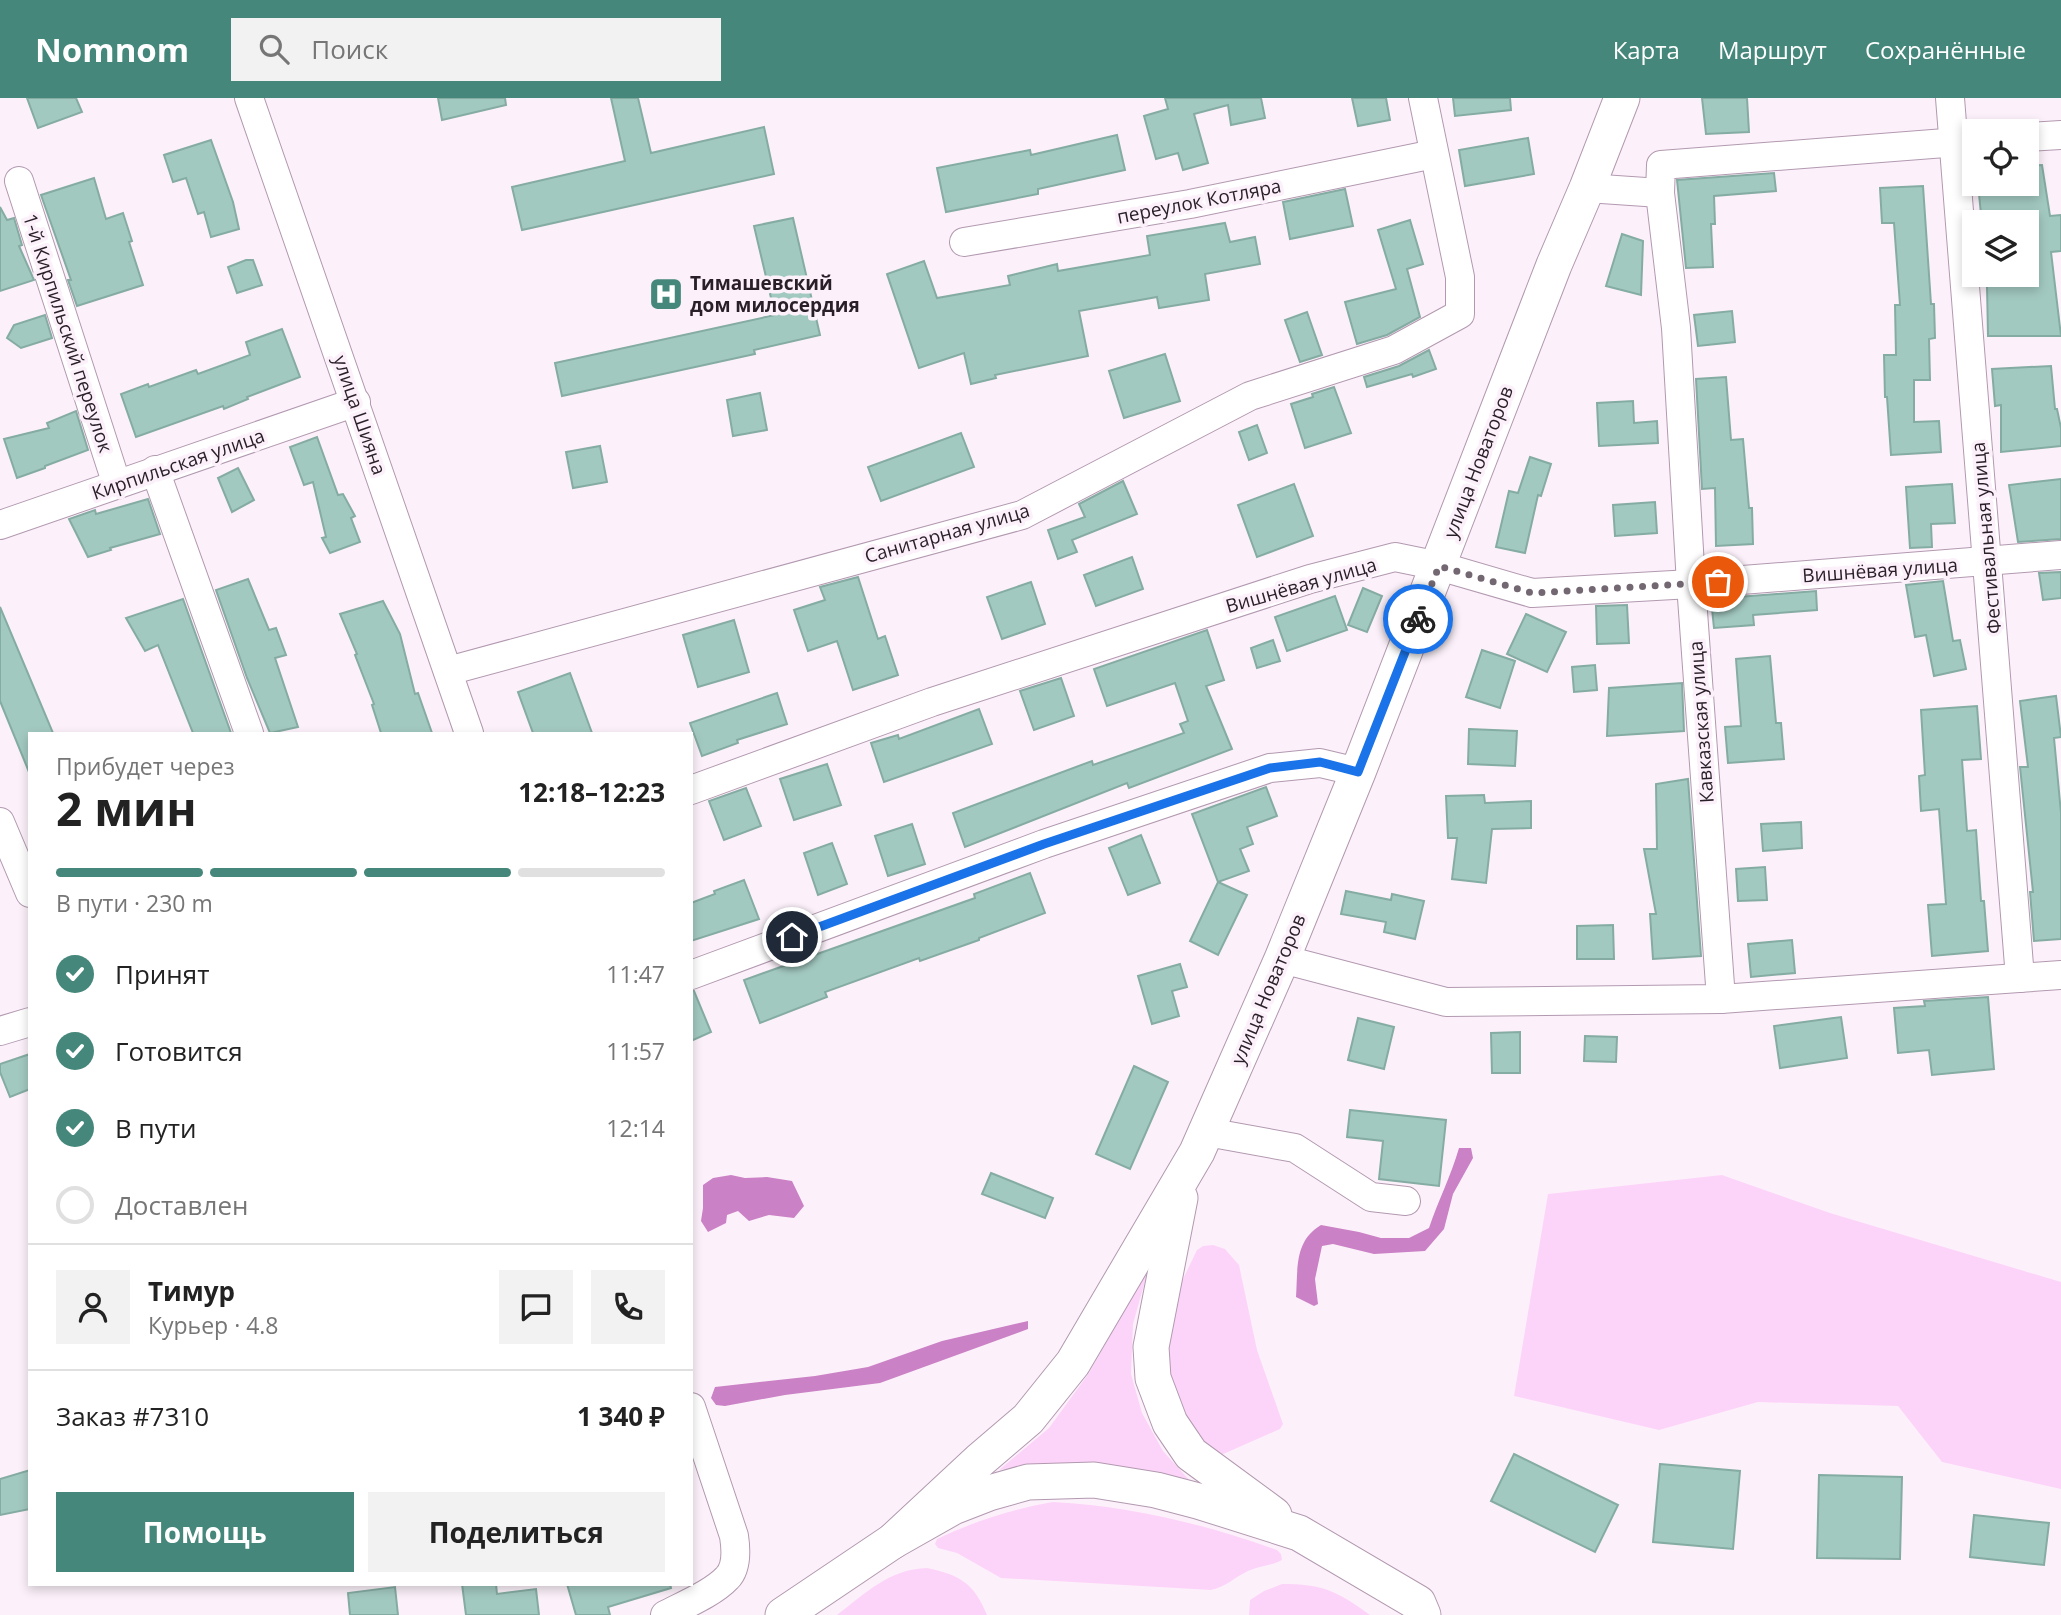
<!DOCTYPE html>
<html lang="ru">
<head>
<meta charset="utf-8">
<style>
	body { margin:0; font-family:"Open Sans",sans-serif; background:#f2f2f2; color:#222; height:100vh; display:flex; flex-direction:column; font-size:26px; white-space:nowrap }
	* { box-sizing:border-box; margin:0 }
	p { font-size:23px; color:#767676 }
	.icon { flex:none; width:38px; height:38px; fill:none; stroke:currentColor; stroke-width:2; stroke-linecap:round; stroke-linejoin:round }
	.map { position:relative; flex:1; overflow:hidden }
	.details { position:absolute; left:28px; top:634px; width:665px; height:854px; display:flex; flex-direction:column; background:#fff; border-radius:0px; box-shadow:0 4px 10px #0003 }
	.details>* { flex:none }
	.fabs { position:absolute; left:1962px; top:21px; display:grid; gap:14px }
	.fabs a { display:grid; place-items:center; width:77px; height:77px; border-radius:0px; background:#fff; box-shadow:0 4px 10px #0003; font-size:35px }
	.pin { position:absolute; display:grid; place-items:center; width:60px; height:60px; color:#fff; margin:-30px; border:4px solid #fff; border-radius:50%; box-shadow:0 2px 7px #0007 }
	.courier { position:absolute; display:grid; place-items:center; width:70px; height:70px; margin:-35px; border:5px solid #1a73e8; border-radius:50%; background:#fff; color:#222; box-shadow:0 2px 9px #0007 }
	.overview em { font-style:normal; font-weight:700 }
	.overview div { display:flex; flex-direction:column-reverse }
	.overview { display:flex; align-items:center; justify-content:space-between; height:119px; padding:0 28px }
	h1 { font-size:46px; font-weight:700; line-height:52px }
	.bar { display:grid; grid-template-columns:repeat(4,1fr); gap:10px 7px; align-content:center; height:84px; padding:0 28px }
	.bar i { height:9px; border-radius:5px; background:#e0e0e0 }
	.bar .active { background:#45877a }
	.bar p { grid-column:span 4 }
	.line { display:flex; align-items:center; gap:18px; padding:0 28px; border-top:2px solid #e0e0e0 }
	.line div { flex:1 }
	.round { display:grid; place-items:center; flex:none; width:74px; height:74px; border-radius:0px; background:#f2f2f2 }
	ol { padding:0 28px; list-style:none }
	li { display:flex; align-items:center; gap:21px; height:77px }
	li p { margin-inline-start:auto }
	li .icon { padding:7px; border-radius:50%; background:#45877a; color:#fff; stroke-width:4 }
	li:last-child { color:#767676 }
	li i { width:38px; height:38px; border:4px solid #e0e0e0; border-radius:50% }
	.primary-button { display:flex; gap:14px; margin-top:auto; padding:14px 28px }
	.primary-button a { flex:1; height:80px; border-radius:0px; background:#45877a; color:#fff; font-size:28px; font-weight:700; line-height:80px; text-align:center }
	.primary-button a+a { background:#f2f2f2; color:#222 }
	header { display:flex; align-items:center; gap:42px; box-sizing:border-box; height:98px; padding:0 35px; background:#45877a; color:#fff }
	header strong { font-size:33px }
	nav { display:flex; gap:38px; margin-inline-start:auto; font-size:24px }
	.search { width:490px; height:63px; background:#f2f2f2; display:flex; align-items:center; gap:18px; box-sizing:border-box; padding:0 24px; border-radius:0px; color:#767676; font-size:26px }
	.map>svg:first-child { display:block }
	.green { fill:#fdd4f9 }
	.water { fill:#cb81c5 }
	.building { fill:#a2c9c0; stroke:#85aca2; stroke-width:2 }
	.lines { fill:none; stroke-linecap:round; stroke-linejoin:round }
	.minor-casing { stroke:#b299b0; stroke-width:30 }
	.major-casing { stroke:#b299b0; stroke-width:37 }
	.minor { stroke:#fff; stroke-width:28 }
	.major { stroke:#fff; stroke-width:35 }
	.done { stroke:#736872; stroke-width:7; stroke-dasharray:0 12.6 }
	.route { stroke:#1a73e8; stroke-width:9 }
	.labels { text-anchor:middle; stroke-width:7; stroke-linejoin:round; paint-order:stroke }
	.street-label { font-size:19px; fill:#291f28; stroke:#fcf1fa }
	.poi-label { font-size:19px; font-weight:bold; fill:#291f28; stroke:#fcf1fa; text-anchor:start }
</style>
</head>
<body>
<header>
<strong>Nomnom</strong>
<div class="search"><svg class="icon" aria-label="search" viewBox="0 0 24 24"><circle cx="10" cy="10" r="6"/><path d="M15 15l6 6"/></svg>Поиск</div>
<nav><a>Карта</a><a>Маршрут</a><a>Сохранённые</a></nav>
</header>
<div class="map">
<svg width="2061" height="1517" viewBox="0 0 2061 1517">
	<rect width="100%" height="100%" fill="#fcf1fa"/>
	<g class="green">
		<polygon points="1722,1077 1830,1115 2061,1184 2061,1391 1942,1364 1898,1308 1758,1304 1659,1332 1514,1298 1548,1096"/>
		<polygon points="1213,1147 1225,1151 1239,1167 1257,1252 1283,1326 1280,1331 1221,1357 1212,1355 1186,1325 1166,1289 1167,1214 1197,1152 1203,1148"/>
		<polygon points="1149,1169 1133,1226 1131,1276 1142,1315 1163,1353 1191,1384 1098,1367 1047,1365 999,1372 1049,1330 1089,1275"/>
		<path d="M1053 1404C1130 1408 1205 1426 1277 1452L1281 1456 1282 1462C1271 1468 1259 1468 1248 1473 1235 1479 1226 1489 1211 1492L1001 1480 957 1455 938 1450 935 1446 937 1441C975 1423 1012 1411 1053 1404Z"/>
		<path d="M927 1470C960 1477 974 1485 987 1517H837C866 1495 889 1471 927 1470Z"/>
		<path d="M1282 1486C1323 1486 1337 1493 1370 1517H1249L1250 1502 1264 1493Z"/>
	</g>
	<g class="water">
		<path d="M1459 1050H1471L1473 1060 1453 1096 1444 1131 1425 1153 1374 1156 1333 1146 1322 1148 1315 1181 1318 1206 1314 1208 1296 1199C1298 1171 1294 1143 1321 1127L1359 1134 1381 1140H1409L1429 1130C1438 1103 1451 1078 1459 1050Z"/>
		<polygon points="731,1077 745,1080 767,1079 792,1083 804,1108 794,1120 769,1117 749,1123 738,1113 727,1117 726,1125 708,1134 701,1123 703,1110 703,1087 713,1080"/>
		<polygon points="1028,1223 1028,1231 880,1285 785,1297 725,1308 716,1307 711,1300 715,1289 815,1278 868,1269 942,1243"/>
	</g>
	<g class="building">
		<polygon points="27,0 76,0 82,14 38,30"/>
		<polygon points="438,0 505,0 506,7 442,22"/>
		<polygon points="611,0 638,0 651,55 764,29 774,76 522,132 512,89 625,63"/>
		<polygon points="1165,0 1261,0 1265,20 1231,27 1228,7 1194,16 1208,65 1183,72 1178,55 1156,61 1144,18 1168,11"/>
		<polygon points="1352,0 1386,0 1390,22 1358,28"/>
		<polygon points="1453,0 1510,0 1511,12 1455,18"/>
		<polygon points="1702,0 1747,0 1749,34 1706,36"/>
		<polygon points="1117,37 1125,72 1038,91 1038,96 946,114 937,70 1030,52 1031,57"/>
		<polygon points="1528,40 1534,76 1465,88 1459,52"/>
		<polygon points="211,42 233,104 239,131 211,139 204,114 198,116 186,80 173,84 164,57"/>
		<polygon points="2042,67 2050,118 2061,117 2061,153 2051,154 2061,238 1988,238 1987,188 2026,185 2026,124 1985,124 1984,116 1981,116 1978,86 2026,86 2026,68"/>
		<polygon points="1774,75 1776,93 1714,98 1715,126 1711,126 1713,169 1686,170 1677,82"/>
		<polygon points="94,80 106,121 123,115 132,143 129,144 143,187 77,208 68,182 71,182 41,97"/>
		<polygon points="1923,88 1931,206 1934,206 1935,240 1929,241 1930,282 1914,282 1914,324 1939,323 1941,354 1891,357 1887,299 1885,299 1884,257 1896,257 1895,207 1900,207 1894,125 1882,125 1880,90"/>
		<polygon points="1345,91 1353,128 1290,141 1283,104"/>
		<polygon points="0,109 7,122 14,120 22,147 19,148 34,182 0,193"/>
		<polygon points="793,120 820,237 754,252 755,256 562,298 555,265 775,217 754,128"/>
		<polygon points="1410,122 1423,166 1407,171 1420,219 1387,237 1357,246 1345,204 1396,191 1378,132"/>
		<polygon points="1225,125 1230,144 1255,139 1260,166 1205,176 1209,202 1159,210 1157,199 1079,213 1088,258 995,277 996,280 971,286 964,255 919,270 887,176 924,163 937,200 1010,187 1008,178 1057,166 1058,173 1150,157 1147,138"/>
		<polygon points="1622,136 1643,143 1641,197 1606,188"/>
		<polygon points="246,162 253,162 262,187 237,195 228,169"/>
		<polygon points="1732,213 1735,244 1698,248 1694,217"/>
		<polygon points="1307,214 1322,257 1300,264 1285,222"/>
		<polygon points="45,217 52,240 21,250 7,240 14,227"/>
		<polygon points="282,231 300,279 247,299 248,301 224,311 223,308 136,339 121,296 148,286 149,289 196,272 198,276 250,257 246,244"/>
		<polygon points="1429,252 1436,271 1413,279 1412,276 1367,289 1364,279 1399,268"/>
		<polygon points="1165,256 1180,303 1124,320 1109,273"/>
		<polygon points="2051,268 2055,311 2057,311 2061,330 2061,348 2001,354 2001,307 1995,308 1992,271"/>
		<polygon points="1726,279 1731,342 1743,341 1749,410 1752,410 1753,446 1716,448 1715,390 1702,391 1696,281"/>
		<polygon points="1334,289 1351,335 1305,350 1291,306 1313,299 1312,296"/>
		<polygon points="760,295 767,332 733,338 727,302"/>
		<polygon points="1633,303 1634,325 1657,323 1658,345 1599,348 1597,305"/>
		<polygon points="76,313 88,352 45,368 45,370 17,380 4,341 49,330 47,325"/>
		<polygon points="1257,327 1267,355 1249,362 1239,334"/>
		<polygon points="961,335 974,369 881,403 868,369"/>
		<polygon points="317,339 338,397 343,396 355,418 351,420 360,444 330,455 322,440 326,439 313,384 304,387 290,349"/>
		<polygon points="600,348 607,384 573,390 566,354"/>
		<polygon points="1530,359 1551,366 1541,398 1538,397 1525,455 1496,449 1509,393 1518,395"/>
		<polygon points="238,370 254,402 232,414 218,380"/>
		<polygon points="2061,381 2061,441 2018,444 2009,387"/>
		<polygon points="1123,383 1137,416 1072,442 1077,454 1058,461 1048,432 1085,419 1079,406"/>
		<polygon points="1294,386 1313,438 1257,459 1238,407"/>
		<polygon points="1952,386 1955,425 1931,426 1932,449 1910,450 1906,389"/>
		<polygon points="148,401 160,436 110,450 111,452 88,459 69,421 95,412 96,416"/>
		<polygon points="1655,404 1657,435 1615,438 1613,407"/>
		<polygon points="1132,459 1143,491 1096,508 1084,477"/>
		<polygon points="2061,474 2061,500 2043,502 2039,475"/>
		<polygon points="858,479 878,541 885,538 898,577 853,592 837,543 808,553 794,512 825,502 820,489"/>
		<polygon points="248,481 269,532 276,530 286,557 275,560 298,629 270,635 247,580 216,492"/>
		<polygon points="1943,483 1953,543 1960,542 1966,571 1934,578 1926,537 1915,539 1906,487"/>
		<polygon points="1031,484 1045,526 1002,541 987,499"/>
		<polygon points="1363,490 1382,498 1367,534 1348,527"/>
		<polygon points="1816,493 1817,512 1753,517 1754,527 1714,530 1711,501"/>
		<polygon points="1335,498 1347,532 1287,553 1275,519"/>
		<polygon points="183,501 231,635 193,635 158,547 145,553 126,520"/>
		<polygon points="383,503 400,536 415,596 418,595 432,635 381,635 372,607 374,606 355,557 357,556 340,516"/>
		<polygon points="1627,507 1629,545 1597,546 1596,508"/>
		<polygon points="0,509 53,635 30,635 29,674 0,603"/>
		<polygon points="1526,516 1566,534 1547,574 1507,556"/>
		<polygon points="734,522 749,574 698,589 683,537"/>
		<polygon points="1207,532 1224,582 1206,588 1232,651 1129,690 1127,685 965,749 953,715 1092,663 1093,667 1184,635 1180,626 1188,623 1175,585 1107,608 1094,571"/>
		<polygon points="1273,542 1280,563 1257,570 1251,550"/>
		<polygon points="1482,552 1515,563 1500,610 1466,599"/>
		<polygon points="1770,558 1776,625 1781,625 1784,661 1728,665 1725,629 1741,628 1736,561"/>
		<polygon points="1595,567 1597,592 1574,594 1572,569"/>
		<polygon points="570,575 592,635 533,635 518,594"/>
		<polygon points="1061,580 1074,618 1034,632 1020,593"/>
		<polygon points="1682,585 1684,633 1607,638 1609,590"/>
		<polygon points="777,595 787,626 737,642 738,645 702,658 690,625"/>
		<polygon points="2056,598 2061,639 2054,640 2061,715 2061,841 2034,843 2030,794 2033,794 2020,669 2028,669 2020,603"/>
		<polygon points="1977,608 1981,661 1962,662 1967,733 1976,732 1981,803 1984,803 1988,853 1932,858 1928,807 1946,806 1939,711 1921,713 1919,678 1925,677 1921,612"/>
		<polygon points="979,611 992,646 884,684 871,645 898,637 899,641"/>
		<polygon points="1469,631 1517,633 1515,668 1468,666"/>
		<polygon points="827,666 841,707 794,722 780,681"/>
		<polygon points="1688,681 1701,858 1653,861 1650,816 1656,816 1644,751 1657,751 1656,686"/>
		<polygon points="1266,689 1277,718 1247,729 1253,746 1240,751 1249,773 1218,784 1192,716"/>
		<polygon points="746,690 761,728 724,742 709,703"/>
		<polygon points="1484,697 1485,705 1531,703 1531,730 1492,731 1486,785 1452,781 1457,740 1448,740 1446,698"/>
		<polygon points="1801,724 1802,750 1763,753 1761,726"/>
		<polygon points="912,726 925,766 888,778 875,738"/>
		<polygon points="1141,737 1160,785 1128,797 1109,750"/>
		<polygon points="832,745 847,786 818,797 804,755"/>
		<polygon points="1765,769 1767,802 1738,803 1736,771"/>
		<polygon points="1030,775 1045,815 979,840 979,842 920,863 919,860 825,894 827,899 760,925 744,882 975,800 974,796"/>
		<polygon points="744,782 759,821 691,843 691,805 715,796 714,793"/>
		<polygon points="1218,784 1247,797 1218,857 1190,843"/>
		<polygon points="1346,793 1391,802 1392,796 1424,803 1415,841 1384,834 1386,824 1341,816"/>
		<polygon points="1613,827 1614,861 1577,861 1577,828"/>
		<polygon points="1792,842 1795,875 1751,879 1748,846"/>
		<polygon points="1180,866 1187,889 1172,893 1179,918 1152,926 1138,878"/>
		<polygon points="691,893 694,893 711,934 691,943"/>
		<polygon points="1988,899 1994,971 1932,977 1929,952 1898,955 1894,910 1925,908 1924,903"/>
		<polygon points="1841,919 1847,960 1780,970 1774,928"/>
		<polygon points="1358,920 1394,929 1384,971 1348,962"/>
		<polygon points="1520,934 1520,975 1492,975 1491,935"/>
		<polygon points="1585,938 1617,939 1616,964 1584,963"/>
		<polygon points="30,956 30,991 10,999 0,974 0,966"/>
		<polygon points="1134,968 1168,984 1130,1071 1096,1056"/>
		<polygon points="1350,1012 1446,1022 1439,1088 1379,1081 1383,1043 1347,1039"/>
		<polygon points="991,1075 1053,1100 1045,1120 982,1096"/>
		<polygon points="1514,1356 1618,1407 1595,1454 1491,1403"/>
		<polygon points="1660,1366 1740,1373 1733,1451 1653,1444"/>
		<polygon points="30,1372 30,1411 0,1417 0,1381"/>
		<polygon points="1819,1377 1902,1379 1900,1461 1817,1460"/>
		<polygon points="1974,1417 2049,1425 2044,1467 1970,1459"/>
		<polygon points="462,1486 496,1486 497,1496 536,1491 539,1517 466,1517"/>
		<polygon points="567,1486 670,1486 671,1490 608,1509 610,1517 576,1517"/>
		<polygon points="395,1489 398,1517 350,1517 348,1495"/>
	</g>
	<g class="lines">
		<g class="minor-casing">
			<g id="minor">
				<polyline points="249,0 469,635"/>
				<polyline points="1950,0 2020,880"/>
				<polyline points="2026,39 2061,37"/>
				<polyline points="19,83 117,387"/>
				<polyline points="1587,90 1660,95 1661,67 1971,43"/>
				<polyline points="1660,95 1676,230 1691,486 1721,901"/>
				<polyline points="964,144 1190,106 1434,56"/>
				<polyline points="155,372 249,635"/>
				<polyline points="0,427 356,304"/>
				<polyline points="448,573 1022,417 1250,298 1394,252 1460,216 1460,179 1423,0"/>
				<polyline points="691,692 932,604 1310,481 1395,459 1439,468 1532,495 1691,486 2061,457"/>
				<polyline points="0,724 30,795"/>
				<polyline points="1282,861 1446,904 1721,901 2061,877"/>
				<polyline points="691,877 1044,746 1270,670 1320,665 1358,674"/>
				<polyline points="0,933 30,924"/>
				<polyline points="1207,1034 1295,1050 1371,1099 1406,1103"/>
				<path d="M665 1517C684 1507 713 1495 727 1480 737 1470 736 1451 734 1438L691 1309"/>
			</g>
		</g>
		<g class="major-casing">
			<g id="major">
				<polyline points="1180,1100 1151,1249 1153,1280 1170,1325 1191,1356 1274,1417"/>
				<polyline points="893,1443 980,1362 1028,1321 1073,1265 1197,1054 1282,861 1358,674 1554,167 1587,90 1622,0"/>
				<polyline points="783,1517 893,1443 953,1409 989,1395 1028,1384 1094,1382 1156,1392 1198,1403 1299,1435 1418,1505 1423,1517"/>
			</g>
		</g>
		<use href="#minor" class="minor"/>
		<use href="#major" class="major"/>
	</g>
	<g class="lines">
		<polyline class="done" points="1418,521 1439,468 1532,495 1718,484"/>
		<polyline class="route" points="792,839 1044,746 1270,670 1320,664 1358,674 1418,521"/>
	</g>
	<defs>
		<g id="hospital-square" transform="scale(1.75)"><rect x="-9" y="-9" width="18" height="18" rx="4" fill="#45877a" stroke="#fcf1fa"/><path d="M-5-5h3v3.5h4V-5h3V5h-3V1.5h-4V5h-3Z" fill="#fff"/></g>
	</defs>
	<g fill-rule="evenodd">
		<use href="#hospital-square" x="666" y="196"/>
	</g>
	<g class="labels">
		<g class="street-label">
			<text transform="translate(1199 103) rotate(-11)" y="7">переулок Котляра</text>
			<text transform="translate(68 235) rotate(72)" y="7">1-й Кирпильский переулок</text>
			<text transform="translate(360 317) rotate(71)" y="7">улица Шияна</text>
			<text transform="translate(1478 364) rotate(-69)" y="7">улица Новаторов</text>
			<text transform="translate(178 366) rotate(-19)" y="7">Кирпильская улица</text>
			<text transform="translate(947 435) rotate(-16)" y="7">Санитарная улица</text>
			<text transform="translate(1986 440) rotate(-95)" y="7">Фестивальная улица</text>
			<text transform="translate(1880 472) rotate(-4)" y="7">Вишнёвая улица</text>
			<text transform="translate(1301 487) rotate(-16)" y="7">Вишнёвая улица</text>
			<text transform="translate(1701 624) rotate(-94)" y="7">Кавказская улица</text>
			<text transform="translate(1268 891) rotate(-67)" y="7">улица Новаторов</text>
		</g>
		<g class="poi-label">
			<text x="690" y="192">Тимашевский<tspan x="690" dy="22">дом милосердия</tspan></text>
		</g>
	</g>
</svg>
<div class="fabs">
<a><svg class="icon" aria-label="locate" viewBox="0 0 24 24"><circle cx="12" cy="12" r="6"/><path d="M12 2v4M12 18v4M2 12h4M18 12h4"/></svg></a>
<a><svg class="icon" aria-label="layers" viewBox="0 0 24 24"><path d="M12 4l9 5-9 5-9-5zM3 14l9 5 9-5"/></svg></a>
</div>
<div class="pin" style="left:1718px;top:484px;background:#ea580c"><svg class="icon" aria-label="bag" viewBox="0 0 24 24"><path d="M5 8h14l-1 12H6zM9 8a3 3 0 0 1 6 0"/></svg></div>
<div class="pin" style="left:792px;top:839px;background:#1f2937"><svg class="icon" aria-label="home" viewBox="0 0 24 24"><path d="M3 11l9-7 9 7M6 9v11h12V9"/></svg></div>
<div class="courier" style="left:1418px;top:521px"><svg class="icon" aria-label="bike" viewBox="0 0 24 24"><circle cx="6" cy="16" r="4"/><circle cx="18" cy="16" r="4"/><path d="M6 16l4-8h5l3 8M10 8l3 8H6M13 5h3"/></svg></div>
<section class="details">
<div class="overview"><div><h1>2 мин</h1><p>Прибудет через</p></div><em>12:18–12:23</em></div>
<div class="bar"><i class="active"></i><i class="active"></i><i class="active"></i><i></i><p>В пути · 230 m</p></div>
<ol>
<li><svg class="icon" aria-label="check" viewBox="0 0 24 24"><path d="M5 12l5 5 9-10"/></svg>Принят<p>11:47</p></li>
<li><svg class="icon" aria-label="check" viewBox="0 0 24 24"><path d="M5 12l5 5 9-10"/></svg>Готовится<p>11:57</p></li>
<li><svg class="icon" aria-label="check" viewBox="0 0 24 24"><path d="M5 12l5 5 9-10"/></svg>В пути<p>12:14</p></li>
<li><i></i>Доставлен</li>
</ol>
<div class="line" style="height:126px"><a class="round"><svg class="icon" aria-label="person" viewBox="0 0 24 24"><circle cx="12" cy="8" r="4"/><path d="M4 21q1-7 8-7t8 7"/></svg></a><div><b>Тимур</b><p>Курьер · 4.8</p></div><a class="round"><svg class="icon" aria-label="chat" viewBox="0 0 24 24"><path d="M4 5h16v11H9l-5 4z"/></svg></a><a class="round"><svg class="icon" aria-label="phone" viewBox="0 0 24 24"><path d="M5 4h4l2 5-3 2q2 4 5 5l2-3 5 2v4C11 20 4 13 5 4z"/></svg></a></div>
<div class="line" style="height:91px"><div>Заказ #7310</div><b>1 340 ₽</b></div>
<div class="primary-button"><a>Помощь</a><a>Поделиться</a></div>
</section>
</div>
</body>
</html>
